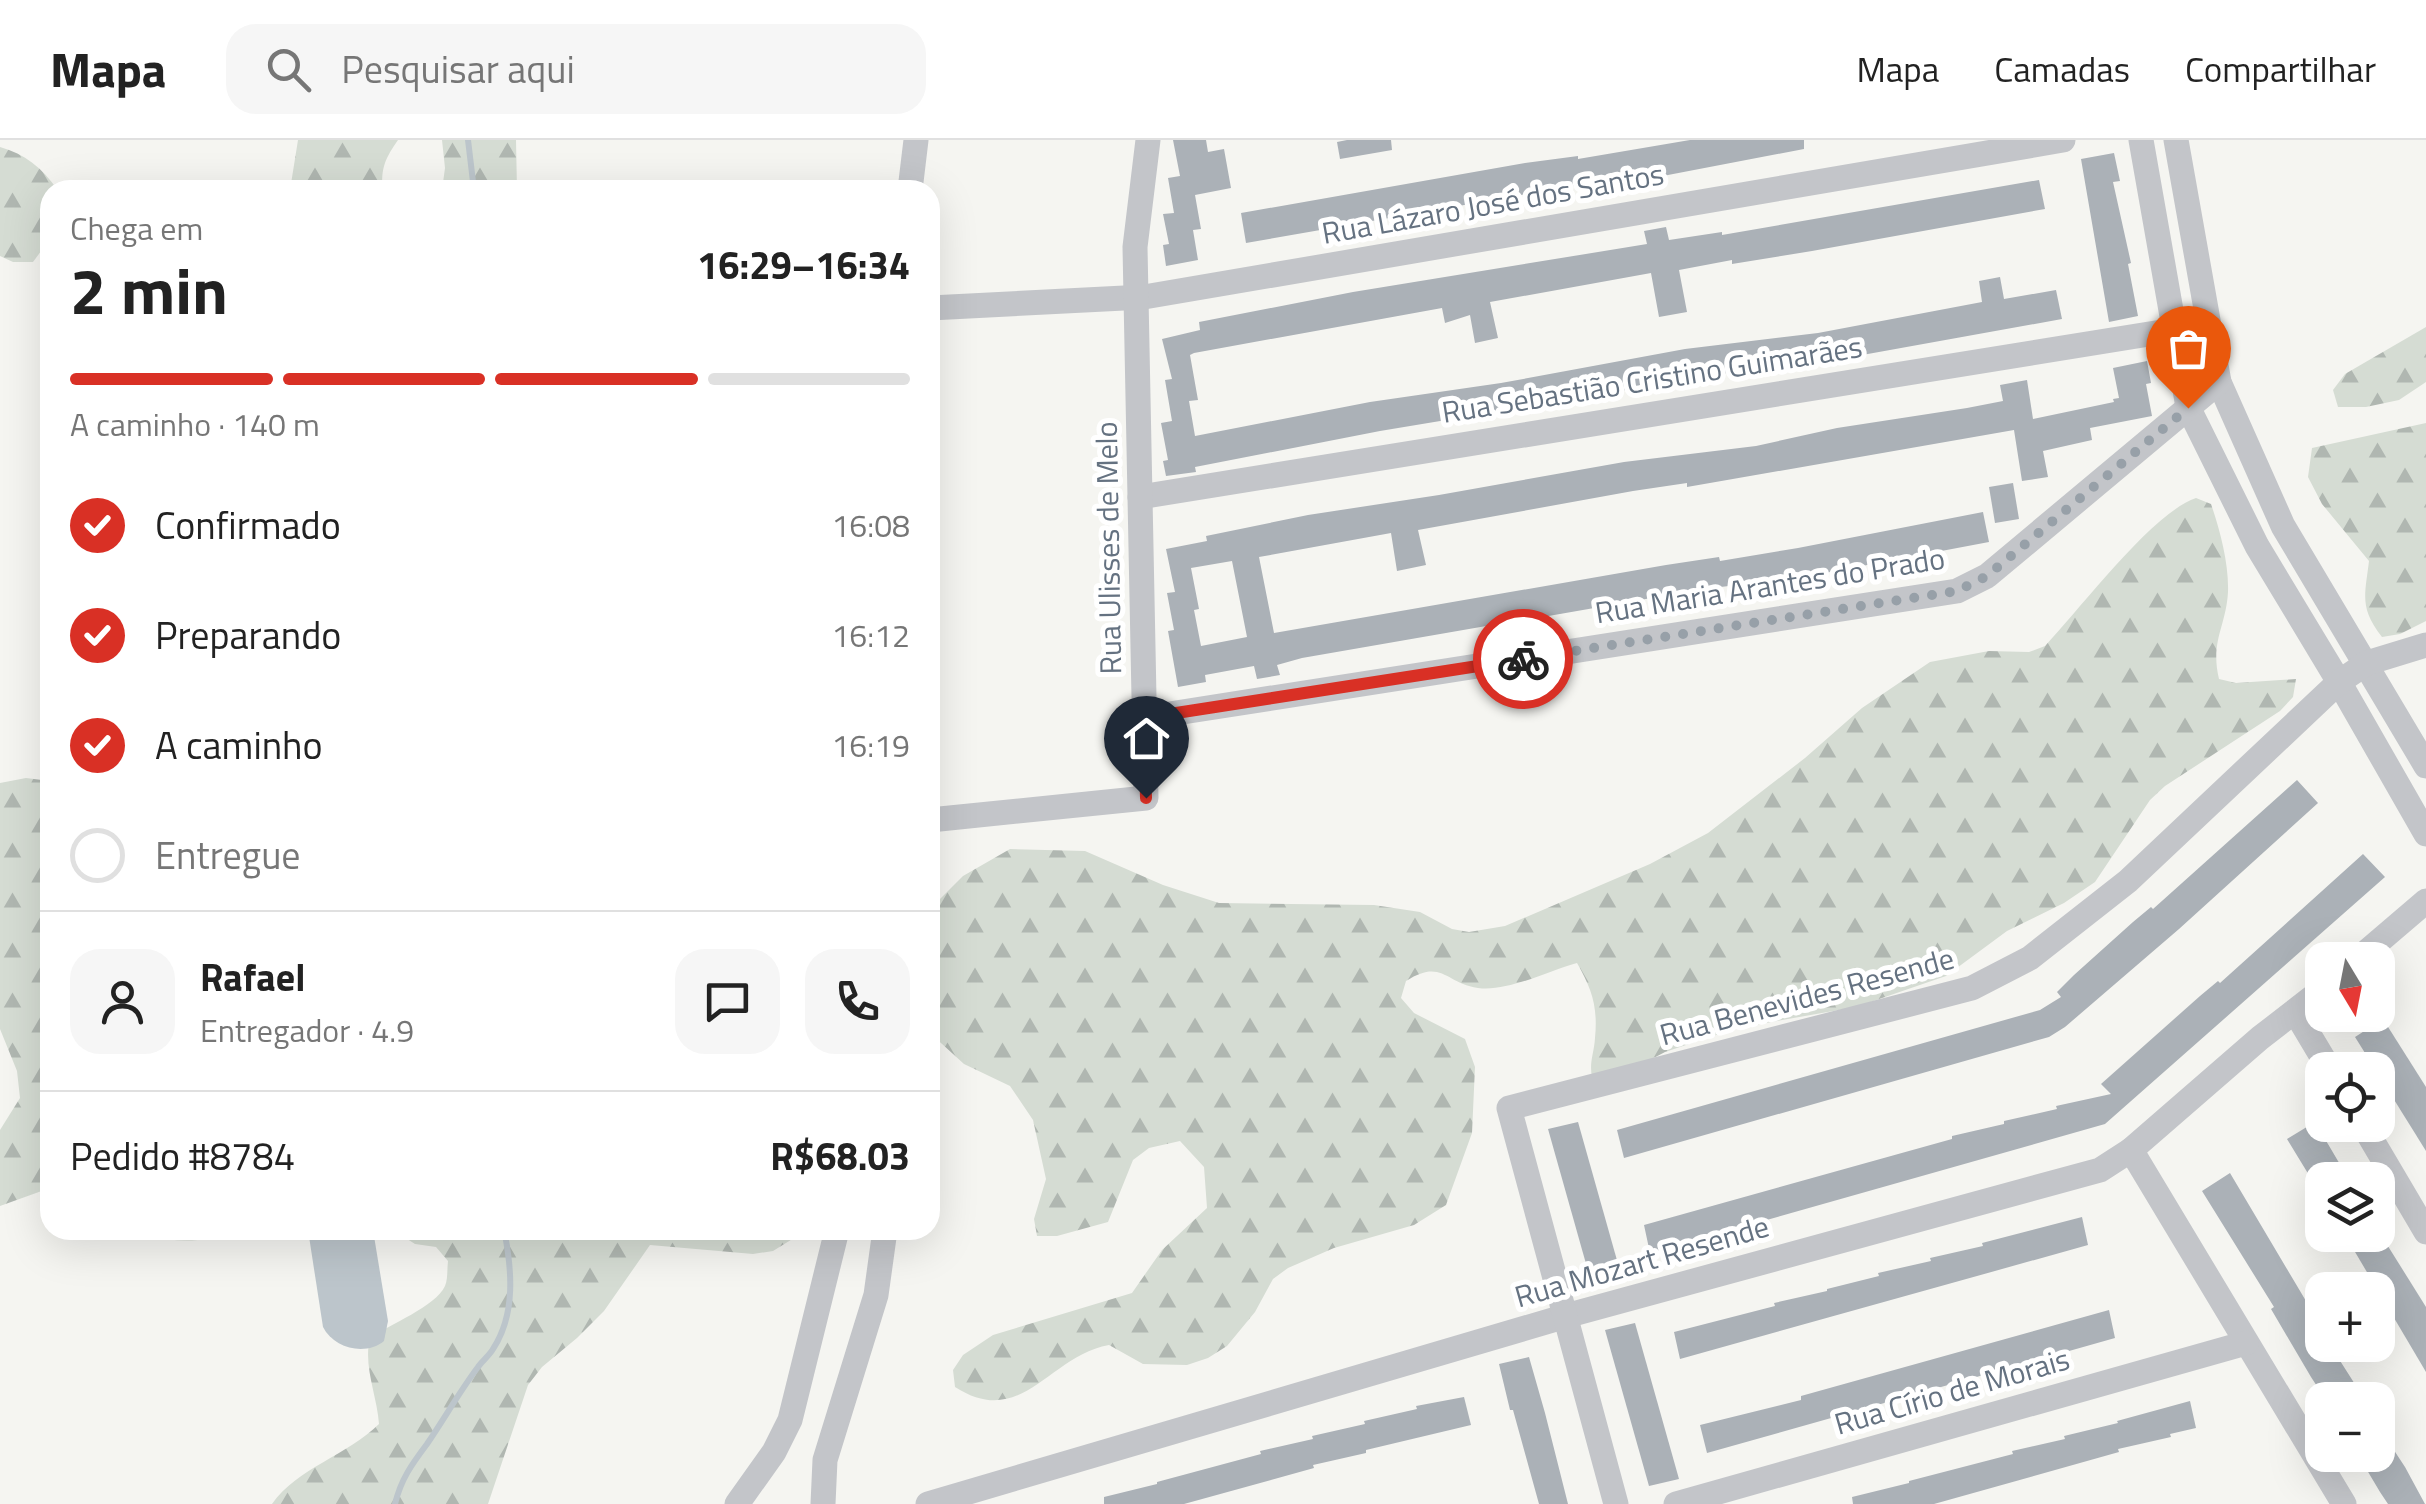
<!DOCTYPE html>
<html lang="pt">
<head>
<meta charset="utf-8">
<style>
	body { margin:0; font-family:"Titillium Web",sans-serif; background:#f6f6f6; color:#222; height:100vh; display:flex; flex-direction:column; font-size:38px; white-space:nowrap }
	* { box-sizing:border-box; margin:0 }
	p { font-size:32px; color:#767676 }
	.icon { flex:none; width:55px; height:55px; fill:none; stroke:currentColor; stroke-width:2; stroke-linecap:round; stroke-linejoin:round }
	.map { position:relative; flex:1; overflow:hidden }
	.panel { position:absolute; left:40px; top:40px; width:900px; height:1060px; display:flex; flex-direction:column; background:#fff; border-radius:30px; box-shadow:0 10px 40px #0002 }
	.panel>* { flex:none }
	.needle { width:65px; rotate:170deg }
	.controls { position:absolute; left:2305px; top:802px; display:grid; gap:20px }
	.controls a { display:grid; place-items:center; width:90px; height:90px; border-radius:20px; background:#fff; box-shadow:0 10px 40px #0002; font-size:50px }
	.pin { position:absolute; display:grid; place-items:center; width:85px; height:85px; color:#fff; margin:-102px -42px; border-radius:50% 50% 50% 0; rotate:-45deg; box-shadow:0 0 10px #0007 }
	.pin .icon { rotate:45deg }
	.courier { position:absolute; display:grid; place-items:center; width:100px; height:100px; margin:-50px; border:8px solid #d93025; border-radius:50%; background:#fff; color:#222; box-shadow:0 2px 12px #0007 }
	.overview em { font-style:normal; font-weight:700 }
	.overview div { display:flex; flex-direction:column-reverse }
	.overview { display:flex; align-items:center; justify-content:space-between; height:170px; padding:0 30px }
	h1 { font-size:65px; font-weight:700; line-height:75px }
	.bar { display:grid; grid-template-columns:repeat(4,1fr); gap:15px 10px; align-content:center; height:120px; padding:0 30px }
	.bar i { height:12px; border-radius:8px; background:#e0e0e0 }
	.bar .selected { background:#d93025 }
	.bar p { grid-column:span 4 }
	.line { display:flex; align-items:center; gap:25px; padding:0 30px; border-top:2px solid #e0e0e0 }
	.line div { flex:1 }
	.round { display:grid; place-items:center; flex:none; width:105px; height:105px; border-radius:30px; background:#f6f6f6 }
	ol { padding:0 30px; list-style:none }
	li { display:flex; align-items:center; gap:30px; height:110px }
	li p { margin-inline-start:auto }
	li .icon { padding:10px; border-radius:50%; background:#d93025; color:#fff; stroke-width:4 }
	li:last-child { color:#767676 }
	li i { width:55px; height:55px; border:5px solid #e0e0e0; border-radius:50% }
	header { display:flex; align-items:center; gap:60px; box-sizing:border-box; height:140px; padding:0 50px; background:#fff; border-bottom:2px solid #e0e0e0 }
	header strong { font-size:48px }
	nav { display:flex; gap:55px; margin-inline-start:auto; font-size:35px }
	.search { width:700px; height:90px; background:#f6f6f6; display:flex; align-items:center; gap:25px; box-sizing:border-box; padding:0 35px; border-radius:30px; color:#767676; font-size:38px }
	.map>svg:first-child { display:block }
	.forest { fill:url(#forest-firs) }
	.water { fill:#bcc5cb }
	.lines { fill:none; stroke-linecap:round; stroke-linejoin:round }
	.stream { stroke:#bcc5cb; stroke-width:6 }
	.building { fill:#abb1b7; fill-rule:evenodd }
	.minor { stroke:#c3c5c9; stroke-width:25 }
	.done { stroke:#97a0a8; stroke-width:10; stroke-dasharray:0 18 }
	.route { stroke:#d93025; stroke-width:12 }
	.labels { text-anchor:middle; stroke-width:10; stroke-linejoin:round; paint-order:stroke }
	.street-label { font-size:30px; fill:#657281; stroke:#fff }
</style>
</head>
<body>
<header>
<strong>Mapa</strong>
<div class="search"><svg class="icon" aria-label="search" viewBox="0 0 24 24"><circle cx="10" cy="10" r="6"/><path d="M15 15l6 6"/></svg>Pesquisar aqui</div>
<nav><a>Mapa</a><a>Camadas</a><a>Compartilhar</a></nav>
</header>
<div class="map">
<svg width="2426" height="1364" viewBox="0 0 2426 1364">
	<defs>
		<pattern id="forest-firs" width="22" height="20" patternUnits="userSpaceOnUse" patternTransform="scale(2.5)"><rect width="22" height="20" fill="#d5dcd3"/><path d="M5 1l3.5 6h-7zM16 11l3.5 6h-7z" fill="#b0b7b1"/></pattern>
	</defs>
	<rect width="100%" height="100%" fill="#f5f5f1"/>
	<g class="forest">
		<path d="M298 0H398C386 17 380 29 383 50H290Z"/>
		<polygon points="442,0 516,0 517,50 442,50 445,28"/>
		<path d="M0 7C25 14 42 28 57 49L50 50V99L33 122H13L0 116Z"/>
		<polygon points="2426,187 2426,242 2399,260 2366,267 2338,267 2333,250 2345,234"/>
		<path d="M2426 283V481L2400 494 2382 497C2359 468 2365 455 2369 421L2322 364 2308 337 2312 308Z"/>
		<path d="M2196 358 2211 364C2220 390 2229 424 2228 452 2226 487 2210 501 2219 539L2236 543 2296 539 2293 557 2280 571 2165 646 2150 660 2095 742 2064 763 2007 791 1946 836 1856 867 1737 888 1665 912 1629 931 1592 937C1589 922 1594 914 1595 898 1598 867 1592 849 1577 823 1548 831 1508 852 1478 848 1445 843 1442 818 1406 841L1401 858 1414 873 1465 899 1475 927 1472 993 1446 1065 1414 1085 1334 1108 1288 1128 1273 1139 1255 1172 1227 1206 1208 1218 1187 1225 1143 1224 1109 1205C1048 1216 1022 1290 955 1247L953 1230 963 1215 993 1195 1132 1153 1162 1110 1207 1068 1204 1027 1180 1001 1149 1008 1133 1020 1108 1082 1057 1096H1037L1034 1079 1046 1039 1033 980 1010 946 964 924 930 893V778L933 766 963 736 1010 709 1085 711 1163 745 1219 763 1374 765 1420 772 1452 789 1469 792 1505 786 1650 724 1708 693 1805 618 1862 568 1930 522 1989 511 2029 512 2045 506C2081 468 2152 373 2196 358Z"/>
		<polygon points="26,638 50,641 50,764 46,769 47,793 50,797 50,1048 0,1066 0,990 20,958 17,931 0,889 0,643"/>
		<path d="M144 1090H231C205 1104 177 1102 148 1096Z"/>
		<path d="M393 1090H807L773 1111 753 1114 650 1105 604 1171 577 1198 542 1227 528 1245 488 1364H272C297 1328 348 1315 379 1284 377 1255 363 1226 370 1198 390 1184 435 1167 445 1146 448 1139 447 1129 448 1121L436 1107 415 1104Z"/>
	</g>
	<path class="water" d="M308 1090H373L388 1181 384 1201C366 1216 334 1209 323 1187Z"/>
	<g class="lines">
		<g class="stream">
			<polyline points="468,0 474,50"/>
			<path d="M395 1364C401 1339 412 1324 427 1304 444 1279 460 1251 478 1227 482 1221 489 1216 493 1209 516 1174 512 1129 504 1090"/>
		</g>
	</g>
	<g class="building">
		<polygon points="1173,0 1206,0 1208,12 1224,9 1231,48 1195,55 1201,89 1193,90 1198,120 1166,126 1163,105 1169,104 1163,74 1174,73 1168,38 1180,36"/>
		<polygon points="1347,0 1391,0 1392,10 1340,19 1337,2"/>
		<polygon points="1690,0 1804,0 1804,9 1668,35 1589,48 1588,44 1562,48 1246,103 1241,73 1525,23 1578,16 1578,19"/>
		<polygon points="2114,13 2120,41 2113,42 2131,123 2128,124 2138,176 2109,182 2081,19"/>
		<polygon points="2039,40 2045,69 1812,111 1732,124 1732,120 1679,130 1687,172 1659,177 1651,133 1490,162 1498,198 1475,203 1470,175 1445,183 1442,168 1194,213 1190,215 1198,260 1189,261 1195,296 1370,262 1501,243 1685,209 1818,193 1982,162 1979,141 2000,137 2004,159 2056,150 2062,179 1829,221 1749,234 1749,230 1722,234 1380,291 1195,327 1196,332 1166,336 1163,321 1168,320 1161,283 1172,281 1165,240 1172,239 1162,199 1200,190 1199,182 1353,152 1647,104 1644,91 1666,87 1669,100 1722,92 1722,95"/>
		<path d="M2147 221 2151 243 2146 244 2152 276 2090 288 2092 300 2043 311 2048 337 2022 341 2014 290 1687 347V343L1633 351 1418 390 1426 425 1397 431 1391 393 1259 417 1274 493 1666 425 1719 417 1720 421 1798 408 1983 372 1989 402 1809 436 1730 449 1729 446 1703 449 1537 478 1540 491 1520 495 1517 482 1492 485 1302 518 1277 525 1280 535 1257 539 1254 526 1205 535 1206 542 1178 547 1168 491 1174 490 1167 453 1175 452 1166 409 1207 401 1206 396 1308 375 1439 355 1624 322 1756 306 1837 288 1967 268 2003 261 2000 245 2027 240 2033 279 2114 262 2113 259 2119 258 2113 228ZM1232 421 1247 497 1201 506 1194 470 1199 469 1191 428Z"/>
		<polygon points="2013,343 2019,379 1995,383 1989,347"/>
		<polygon points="2297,640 2318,663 2179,789 2065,887 2049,897 1624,1018 1617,990 2040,870 2061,857 2057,852 2074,835 2133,782 2151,767 2153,769"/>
		<polygon points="2363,714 2385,737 2105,984 1650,1113 1644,1085 1952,999 1952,996 2004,984 2004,981 2057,969 2056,966 2111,954 2101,944 2200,856 2218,841 2220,843"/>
		<polygon points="2383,879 2426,947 2426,1011 2355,897"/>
		<polygon points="1578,982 1622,1138 1592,1145 1548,989"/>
		<polygon points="2315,982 2338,1021 2350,1040 2312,1040 2301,1022 2287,999"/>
		<polygon points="2230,1033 2322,1188 2322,1205 2330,1205 2365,1260 2326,1260 2311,1237 2271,1169 2274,1167 2202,1051"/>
		<polygon points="2082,1077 2088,1105 1680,1219 1674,1192 1775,1166 1774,1163 1827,1151 1827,1149 1879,1136 1878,1133 1931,1121 1930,1118 1983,1106 1982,1103"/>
		<polygon points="2345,1095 2381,1095 2426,1167 2426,1232"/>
		<polygon points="2109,1170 2115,1198 1707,1313 1700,1285 1801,1260 1801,1256"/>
		<polygon points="1635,1183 1679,1339 1649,1346 1605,1190"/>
		<polygon points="1529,1217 1545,1273 1568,1364 1539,1364 1513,1270 1510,1270 1499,1224"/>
		<polygon points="1464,1257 1471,1285 1366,1310 1366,1313 1313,1325 1314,1328 1184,1364 1104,1364 1104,1357 1157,1344 1157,1342 1261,1314 1260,1311 1313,1299 1312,1296 1365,1284 1364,1281 1417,1269 1416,1266"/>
		<polygon points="2190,1261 2196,1288 2170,1294 2171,1297 2118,1309 2119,1312 1934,1364 1853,1364 1852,1357 1909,1343 1909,1341 2013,1314 2012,1311 2065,1299 2064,1296 2118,1283 2117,1281"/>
		<polygon points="2378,1286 2405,1327 2425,1364 2388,1364 2380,1352 2358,1315 2378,1315"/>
	</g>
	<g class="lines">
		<g class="minor">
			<polyline points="2141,0 2188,267 2257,406 2339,542 2426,694"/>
			<polyline points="2176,0 2219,242 2283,386 2426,626"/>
			<polyline points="910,50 916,0"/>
			<polyline points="930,168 1144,157 2063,0"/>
			<polyline points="1140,357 2174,190"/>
			<polyline points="1144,578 1957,451 1987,436 2219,242"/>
			<polyline points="930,680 1146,658 1135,107 1148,0"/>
			<polyline points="2357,820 2426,761"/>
			<polyline points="2296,873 2330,930"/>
			<polyline points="2363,985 2426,1092"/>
			<polyline points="2131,1010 2344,1364"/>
			<polyline points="737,1364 774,1312 790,1280 837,1090"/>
			<polyline points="823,1364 825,1320 876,1155 885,1090"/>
			<polyline points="928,1364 1573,1174 2100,1030 2131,1010 2260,898 2322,850"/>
			<polyline points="1616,1364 1509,968 1972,848 2030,818 2128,741 2339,542 2367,523 2426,505"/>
			<polyline points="1676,1364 2246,1203"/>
		</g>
	</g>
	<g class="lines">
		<polyline class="done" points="1523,519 1957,451 1987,436 2188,268"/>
		<polyline class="route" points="1146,658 1144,578 1523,519"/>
	</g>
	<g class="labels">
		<g class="street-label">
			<text transform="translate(1493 64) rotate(-10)" y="10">Rua Lázaro José dos Santos</text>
			<text transform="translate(1652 240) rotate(-9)" y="10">Rua Sebastião Cristino Guimarães</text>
			<text transform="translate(1109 408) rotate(-91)" y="10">Rua Ulisses de Melo</text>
			<text transform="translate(1770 446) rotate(-9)" y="10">Rua Maria Arantes do Prado</text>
			<text transform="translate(1807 857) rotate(-15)" y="10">Rua Benevides Resende</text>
			<text transform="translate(1642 1122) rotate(-16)" y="10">Rua Mozart Resende</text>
			<text transform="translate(1952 1252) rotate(-16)" y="10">Rua Círio de Morais</text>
		</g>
	</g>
</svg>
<div class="controls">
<a><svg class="needle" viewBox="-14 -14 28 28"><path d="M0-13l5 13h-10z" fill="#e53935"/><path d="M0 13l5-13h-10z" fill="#767676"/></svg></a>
<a><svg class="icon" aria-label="locate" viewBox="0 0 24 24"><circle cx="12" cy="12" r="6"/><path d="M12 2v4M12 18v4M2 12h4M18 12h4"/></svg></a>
<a><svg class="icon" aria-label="layers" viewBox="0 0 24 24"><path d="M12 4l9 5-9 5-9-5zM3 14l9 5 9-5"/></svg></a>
<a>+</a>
<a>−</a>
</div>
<div class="pin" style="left:2188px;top:268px;background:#ea580c"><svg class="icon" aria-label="bag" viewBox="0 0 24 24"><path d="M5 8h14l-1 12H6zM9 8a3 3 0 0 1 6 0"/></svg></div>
<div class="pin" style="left:1146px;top:658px;background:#1f2937"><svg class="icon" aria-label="home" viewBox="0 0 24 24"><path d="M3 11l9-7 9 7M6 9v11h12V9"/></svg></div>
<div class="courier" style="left:1523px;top:519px"><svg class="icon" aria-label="bike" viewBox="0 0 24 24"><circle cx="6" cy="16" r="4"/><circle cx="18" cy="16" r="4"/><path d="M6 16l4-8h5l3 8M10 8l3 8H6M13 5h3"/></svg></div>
<section class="panel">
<div class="overview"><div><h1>2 min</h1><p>Chega em</p></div><em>16:29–16:34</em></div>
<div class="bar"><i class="selected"></i><i class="selected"></i><i class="selected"></i><i></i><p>A caminho · 140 m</p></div>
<ol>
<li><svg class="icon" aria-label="check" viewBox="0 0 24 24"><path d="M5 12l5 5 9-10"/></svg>Confirmado<p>16:08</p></li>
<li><svg class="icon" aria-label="check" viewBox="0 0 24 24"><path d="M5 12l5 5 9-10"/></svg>Preparando<p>16:12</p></li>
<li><svg class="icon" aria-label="check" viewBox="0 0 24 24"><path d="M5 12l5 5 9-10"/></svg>A caminho<p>16:19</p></li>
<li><i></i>Entregue</li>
</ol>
<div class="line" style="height:180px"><a class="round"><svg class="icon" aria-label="person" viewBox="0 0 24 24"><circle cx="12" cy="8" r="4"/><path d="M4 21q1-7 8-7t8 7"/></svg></a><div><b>Rafael</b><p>Entregador · 4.9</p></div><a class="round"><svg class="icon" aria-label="chat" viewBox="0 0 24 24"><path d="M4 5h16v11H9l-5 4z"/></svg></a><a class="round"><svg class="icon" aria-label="phone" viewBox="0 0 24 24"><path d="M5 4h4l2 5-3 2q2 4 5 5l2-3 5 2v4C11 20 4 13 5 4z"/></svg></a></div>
<div class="line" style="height:130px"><div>Pedido #8784</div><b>R$68.03</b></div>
</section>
</div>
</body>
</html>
